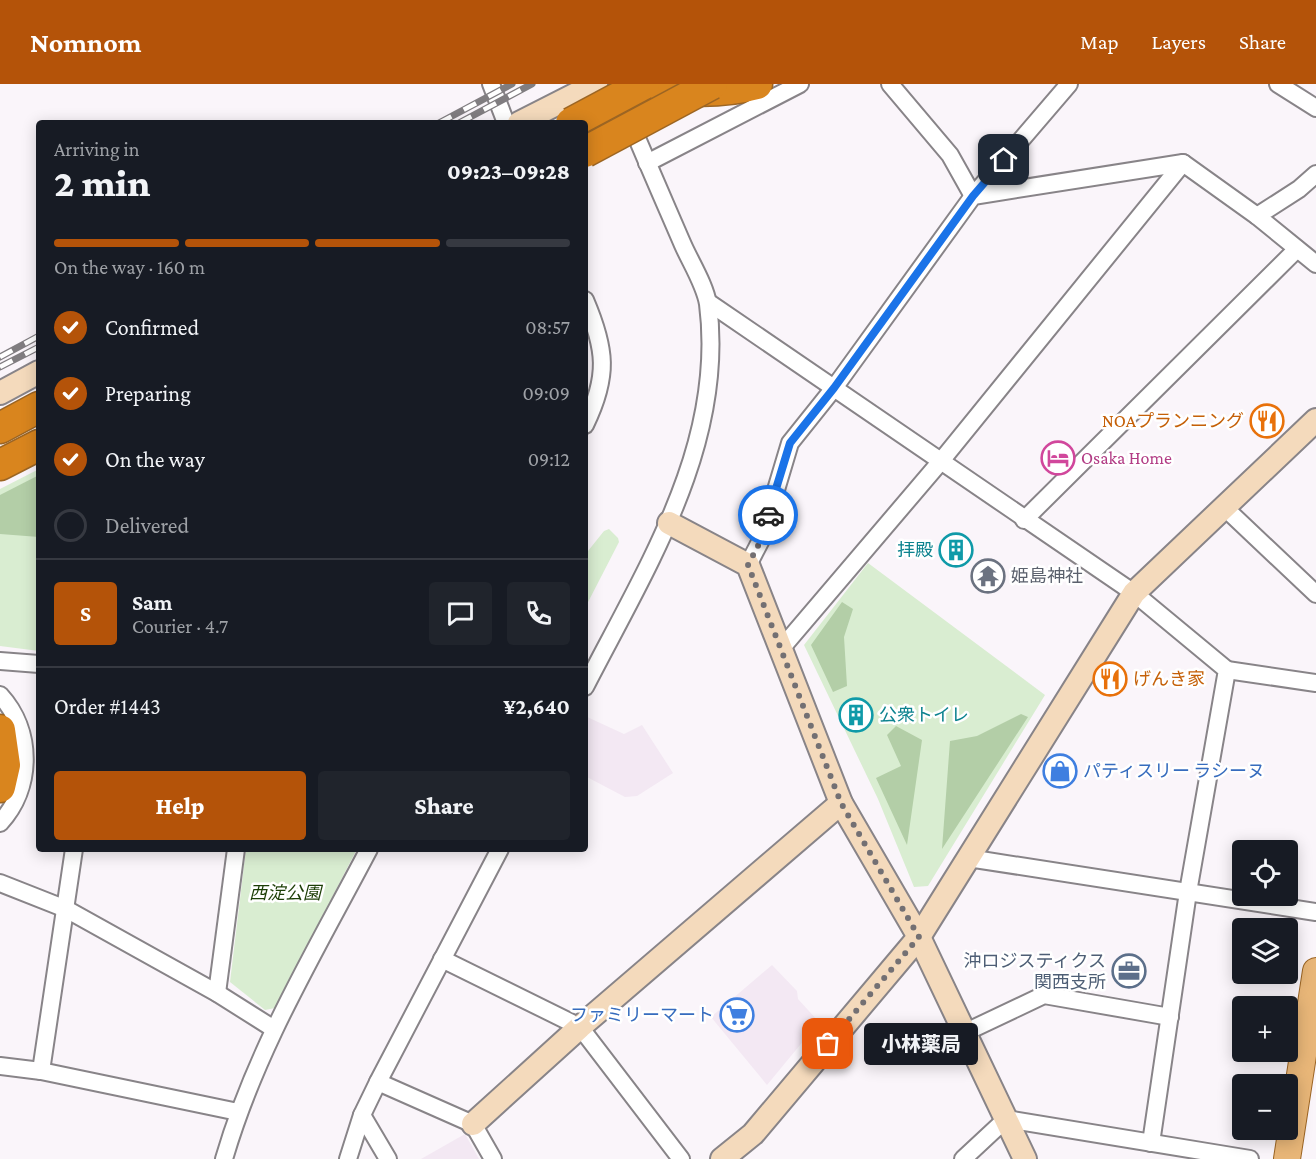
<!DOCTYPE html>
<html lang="en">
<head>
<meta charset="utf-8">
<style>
	body { margin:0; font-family:"Crimson Pro","Noto Sans JP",serif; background:#20242c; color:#f1f3f6; height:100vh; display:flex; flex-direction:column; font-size:22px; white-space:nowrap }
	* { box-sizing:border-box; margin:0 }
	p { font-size:20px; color:#9ea1a6 }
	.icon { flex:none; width:33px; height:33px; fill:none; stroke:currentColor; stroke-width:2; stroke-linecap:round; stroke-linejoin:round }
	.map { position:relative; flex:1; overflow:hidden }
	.side { position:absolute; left:36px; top:36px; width:552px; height:732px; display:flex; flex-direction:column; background:#171b24; border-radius:6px; box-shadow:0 3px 15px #0003 }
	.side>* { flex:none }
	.tools { position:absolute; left:1232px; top:756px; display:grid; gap:12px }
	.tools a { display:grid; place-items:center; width:66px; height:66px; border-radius:6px; background:#171b24; box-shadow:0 3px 15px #0003; font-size:30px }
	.pin { position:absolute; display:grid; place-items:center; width:51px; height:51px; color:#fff; margin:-26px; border-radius:12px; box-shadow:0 3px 9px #0006 }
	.courier { position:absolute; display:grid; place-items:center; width:60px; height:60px; margin:-30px; border:4px solid #1a73e8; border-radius:50%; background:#fff; color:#222; box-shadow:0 2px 8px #0007 }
	.bubble { position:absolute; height:42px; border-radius:6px; background:#171b24; box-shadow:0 3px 15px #0003; font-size:20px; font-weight:800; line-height:42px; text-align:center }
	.overview em { font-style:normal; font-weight:800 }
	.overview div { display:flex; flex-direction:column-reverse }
	.overview { display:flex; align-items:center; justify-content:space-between; height:102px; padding:0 18px }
	h1 { font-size:39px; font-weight:800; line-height:45px }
	.bar { display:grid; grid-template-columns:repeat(4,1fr); gap:9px 6px; align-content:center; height:72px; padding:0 18px }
	.bar i { height:8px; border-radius:4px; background:#363941 }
	.bar .current { background:#b45309 }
	.bar p { grid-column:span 4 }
	.line { display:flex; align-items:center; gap:15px; padding:0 18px; border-top:2px solid #363941 }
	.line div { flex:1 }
	.round { display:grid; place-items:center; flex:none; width:63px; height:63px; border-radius:6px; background:#20242c }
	ol { padding:0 18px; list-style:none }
	li { display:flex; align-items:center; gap:18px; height:66px }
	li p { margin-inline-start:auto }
	li .icon { padding:6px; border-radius:50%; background:#b45309; color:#fff; stroke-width:4 }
	li:last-child { color:#9ea1a6 }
	li i { width:33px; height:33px; border:3px solid #363941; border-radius:50% }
	.button { display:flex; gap:12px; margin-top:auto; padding:12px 18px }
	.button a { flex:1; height:69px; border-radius:6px; background:#b45309; color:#fff; font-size:24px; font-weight:800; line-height:69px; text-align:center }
	.button a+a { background:#20242c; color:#f1f3f6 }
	header { display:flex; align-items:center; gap:36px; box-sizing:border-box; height:84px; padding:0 30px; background:#b45309; color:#fff }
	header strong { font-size:28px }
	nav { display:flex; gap:33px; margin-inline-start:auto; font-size:21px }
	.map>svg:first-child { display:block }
	.built { fill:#f3e8f3 }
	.green { fill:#d9edd1 }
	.forest { fill:#b3cea7 }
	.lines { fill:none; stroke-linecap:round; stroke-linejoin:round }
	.street-casing { stroke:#888488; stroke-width:20 }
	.secondary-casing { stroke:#888488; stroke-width:26 }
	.primary-casing { stroke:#9c6523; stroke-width:28 }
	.highway-casing { stroke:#9c6523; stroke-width:33 }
	.street { stroke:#fff; stroke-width:16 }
	.secondary { stroke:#f4dabc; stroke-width:22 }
	.primary { stroke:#e8b678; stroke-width:26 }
	.highway { stroke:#d9851e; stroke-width:30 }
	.rail-casing { stroke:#807d80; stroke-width:7 }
	.rail { stroke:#fff; stroke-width:4.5; stroke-dasharray:14; stroke-linecap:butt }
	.highway-bridge-casing { stroke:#9c6523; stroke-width:33; stroke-linecap:butt }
	.highway-bridge { stroke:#d9851e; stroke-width:30 }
	.done { stroke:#737073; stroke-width:6; stroke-dasharray:0 10.8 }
	.route { stroke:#1a73e8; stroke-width:8 }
	.labels { text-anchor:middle; stroke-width:5; stroke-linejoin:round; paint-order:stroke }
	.food-label { font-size:18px; fill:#c56008; stroke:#fff; text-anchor:end }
	.hotel-label { font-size:18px; fill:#b23c85; stroke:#fff; text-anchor:start }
	.culture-label { font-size:18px; fill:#0d838f; stroke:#fff; text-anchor:end }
	.worship-label { font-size:18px; fill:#5b616d; stroke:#fff; text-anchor:start }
	.shop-label { font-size:18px; fill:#366cbe; stroke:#fff; text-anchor:start }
	.park-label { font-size:18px; font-style:italic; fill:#1c3e06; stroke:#fff }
	.service-label { font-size:18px; fill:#4e5e75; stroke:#fff; text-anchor:end }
</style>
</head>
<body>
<header>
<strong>Nomnom</strong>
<nav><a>Map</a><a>Layers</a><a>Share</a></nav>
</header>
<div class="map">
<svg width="1316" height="1075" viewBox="0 0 1316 1075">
	<rect width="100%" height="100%" fill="#faf5fa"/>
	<g class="built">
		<polygon points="585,632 624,650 642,641 673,689 637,712 625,713 585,692"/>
		<polygon points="772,881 797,907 798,915 819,938 767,1001 711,933"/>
		<polygon points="465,1050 479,1075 421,1075"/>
	</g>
	<g class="green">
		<polygon points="39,385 39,567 0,562 0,405"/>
		<polygon points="609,445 618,454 619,458 585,524 585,465 588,467 604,447"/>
		<polygon points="868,479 1045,611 928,802 914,803 878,715 804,561"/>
		<polygon points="246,765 357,765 275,924 265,926 230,898"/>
	</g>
	<g class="forest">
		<polygon points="39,391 39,453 0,450 0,411"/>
		<polygon points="842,518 853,525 844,553 847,602 833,608 811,561"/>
		<polygon points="1021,630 1028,633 942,765 950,657 977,652"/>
		<polygon points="896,642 922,656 907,761 876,694 901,682 887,651"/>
	</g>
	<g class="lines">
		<g class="street-casing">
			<g id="street">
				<polyline points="491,0 506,39"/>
				<polyline points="890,0 950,71 973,112 1069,0"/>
				<polyline points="1278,0 1316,24"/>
				<polyline points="647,79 800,0"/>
				<polyline points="1257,132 1299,105 1316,90"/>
				<path d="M585 216C606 265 609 292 585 341"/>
				<polyline points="708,218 1134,509 1227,586 1188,808 1151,1059"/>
				<polyline points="1225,424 1316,510"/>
				<polyline points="1024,436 1297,165"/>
				<polyline points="748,481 761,456 790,359 834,304 973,112 1183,79 1257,132 1316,180"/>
				<polyline points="780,566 941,377 1183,79"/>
				<polyline points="0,577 39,580"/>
				<polyline points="1227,586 1316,599"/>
				<path d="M585 603C646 484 726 360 708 220 705 201 691 179 683 161 661 110 638 58 617 6"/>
				<path d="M0 611C33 647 33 703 0 739"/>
				<polyline points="968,774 1316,828"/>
				<polyline points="0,799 66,825 217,909 274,945"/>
				<polyline points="442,875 580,943 681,1075"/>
				<polyline points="217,909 236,765"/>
				<polyline points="966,948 1044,911 1170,933"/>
				<polyline points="0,982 41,987 238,1028"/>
				<polyline points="41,987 74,765"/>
				<polyline points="378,998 473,1040 493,1075"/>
				<polyline points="362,1031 388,1075"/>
				<path d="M224 1075C256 965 316 866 369 765"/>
				<polyline points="348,1075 362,1031 378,998 500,765"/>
				<polyline points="963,1075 1006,1035 1250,1075"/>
			</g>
		</g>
		<g class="secondary-casing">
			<g id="secondary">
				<polyline points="519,39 596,0"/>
				<polyline points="0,309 39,288"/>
				<polyline points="669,439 748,481 841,719 919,853 1025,1075"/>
				<polyline points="473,1040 580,943 841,719"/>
				<polyline points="722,1075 753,1050 919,853 1134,509 1316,336"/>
			</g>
		</g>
		<g class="primary-casing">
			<polyline id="primary" points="1287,1075 1316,887"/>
		</g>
		<g class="highway-casing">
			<g id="highway">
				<path d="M642 0C680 8 719 10 757 0"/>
				<polyline points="0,344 39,323"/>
				<polyline points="0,381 39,361"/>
				<polyline points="0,646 5,681 0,703"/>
			</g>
		</g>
		<use href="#street" class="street"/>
		<use href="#secondary" class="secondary"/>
		<use href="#primary" class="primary"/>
		<use href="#highway" class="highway"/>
		<g class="rail-casing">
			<g id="rail">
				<polyline points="439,39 512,0"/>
				<polyline points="459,39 532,0"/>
				<polyline points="0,273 39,252"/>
				<polyline points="0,283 39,263"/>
			</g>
		</g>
		<use href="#rail" class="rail"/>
		<g class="highway-bridge-casing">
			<g id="highway-bridge">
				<polyline points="571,39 644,0"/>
				<polyline points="585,68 712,0"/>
			</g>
		</g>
		<use href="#highway-bridge" class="highway-bridge"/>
	</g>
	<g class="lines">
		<polyline class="done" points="768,431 761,456 748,481 841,719 919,853 828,960"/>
		<polyline class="route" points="768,431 790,359 834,304 973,112 1004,76"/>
	</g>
	<defs>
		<g id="restaurant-ring" transform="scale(1.725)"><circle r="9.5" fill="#fff" stroke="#e8710a" stroke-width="1.5"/><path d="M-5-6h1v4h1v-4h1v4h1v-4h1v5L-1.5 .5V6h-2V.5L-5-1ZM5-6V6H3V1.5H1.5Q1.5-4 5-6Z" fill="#e8710a"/></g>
		<g id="hotel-ring" transform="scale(1.725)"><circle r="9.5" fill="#fff" stroke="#d1479c" stroke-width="1.5"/><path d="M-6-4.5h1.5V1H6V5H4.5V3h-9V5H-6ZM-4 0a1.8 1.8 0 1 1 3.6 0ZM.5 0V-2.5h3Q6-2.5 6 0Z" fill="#d1479c"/></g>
		<g id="building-ring" transform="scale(1.725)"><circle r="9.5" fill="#fff" stroke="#0f9aa8" stroke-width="1.5"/><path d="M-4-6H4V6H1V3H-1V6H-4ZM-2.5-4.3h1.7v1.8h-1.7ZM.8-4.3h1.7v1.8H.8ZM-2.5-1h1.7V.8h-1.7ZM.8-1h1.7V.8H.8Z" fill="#0f9aa8"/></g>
		<g id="temple-ring" transform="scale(1.725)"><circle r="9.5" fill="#fff" stroke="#6b7280" stroke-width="1.5"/><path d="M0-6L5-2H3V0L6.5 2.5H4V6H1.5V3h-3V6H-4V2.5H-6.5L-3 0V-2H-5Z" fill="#6b7280"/></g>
		<g id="shop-ring" transform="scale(1.725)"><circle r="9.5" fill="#fff" stroke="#3f7fe0" stroke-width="1.5"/><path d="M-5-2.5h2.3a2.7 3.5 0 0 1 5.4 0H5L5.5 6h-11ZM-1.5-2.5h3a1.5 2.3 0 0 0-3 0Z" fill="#3f7fe0"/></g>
		<g id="office-ring" transform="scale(1.725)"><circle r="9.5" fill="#fff" stroke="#5c6f8a" stroke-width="1.5"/><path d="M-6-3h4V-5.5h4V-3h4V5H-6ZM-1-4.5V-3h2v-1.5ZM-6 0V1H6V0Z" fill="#5c6f8a"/></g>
		<g id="supermarket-ring" transform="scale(1.725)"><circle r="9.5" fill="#fff" stroke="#3f7fe0" stroke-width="1.5"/><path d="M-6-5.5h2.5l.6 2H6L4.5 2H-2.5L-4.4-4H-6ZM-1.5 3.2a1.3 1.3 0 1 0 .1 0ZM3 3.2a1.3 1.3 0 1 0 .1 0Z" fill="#3f7fe0"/></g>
	</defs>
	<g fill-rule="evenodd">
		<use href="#restaurant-ring" x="1267" y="337"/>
		<use href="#hotel-ring" x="1058" y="374"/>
		<use href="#building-ring" x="956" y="466"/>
		<use href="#temple-ring" x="988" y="492"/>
		<use href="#restaurant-ring" x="1110" y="595"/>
		<use href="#building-ring" x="856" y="631"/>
		<use href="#shop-ring" x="1060" y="687"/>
		<use href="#office-ring" x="1129" y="887"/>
		<use href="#supermarket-ring" x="737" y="931"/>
	</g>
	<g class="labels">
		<g class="food-label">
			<text x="1244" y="343">NOAプランニング</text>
			<text x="1133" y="601" text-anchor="start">げんき家</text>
		</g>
		<g class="hotel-label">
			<text x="1081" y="380">Osaka Home</text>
		</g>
		<g class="culture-label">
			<text x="933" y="472">拝殿</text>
			<text x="879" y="637" text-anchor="start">公衆トイレ</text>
		</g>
		<g class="worship-label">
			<text x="1011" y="498">姫島神社</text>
		</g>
		<g class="shop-label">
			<text x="1083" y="693">パティスリー ラシーヌ</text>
			<text x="714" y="937" text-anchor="end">ファミリーマート</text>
		</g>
		<g class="park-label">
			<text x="285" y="815">西淀公園</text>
		</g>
		<g class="service-label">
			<text x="1106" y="883">沖ロジスティクス<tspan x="1106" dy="21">関西支所</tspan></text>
		</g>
	</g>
</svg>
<div class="tools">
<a><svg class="icon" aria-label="locate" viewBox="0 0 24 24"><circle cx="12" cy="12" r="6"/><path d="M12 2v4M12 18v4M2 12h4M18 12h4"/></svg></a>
<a><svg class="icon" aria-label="layers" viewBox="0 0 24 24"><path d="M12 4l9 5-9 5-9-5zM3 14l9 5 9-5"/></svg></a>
<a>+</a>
<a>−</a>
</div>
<div class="pin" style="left:828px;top:960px;background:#ea580c"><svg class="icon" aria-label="bag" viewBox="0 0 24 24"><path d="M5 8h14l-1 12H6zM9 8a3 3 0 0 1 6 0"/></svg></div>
<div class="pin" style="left:1004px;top:76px;background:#1f2937"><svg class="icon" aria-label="home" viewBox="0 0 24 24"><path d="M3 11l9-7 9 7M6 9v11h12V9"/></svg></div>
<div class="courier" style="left:768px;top:431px"><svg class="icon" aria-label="car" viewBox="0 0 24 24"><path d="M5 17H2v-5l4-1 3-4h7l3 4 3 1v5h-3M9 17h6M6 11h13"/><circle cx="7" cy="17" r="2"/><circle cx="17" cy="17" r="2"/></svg></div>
<div class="bubble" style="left:864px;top:939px;width:114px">小林薬局</div>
<section class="side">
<div class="overview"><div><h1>2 min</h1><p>Arriving in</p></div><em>09:23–09:28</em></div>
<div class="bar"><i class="current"></i><i class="current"></i><i class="current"></i><i></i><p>On the way · 160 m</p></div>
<ol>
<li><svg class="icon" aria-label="check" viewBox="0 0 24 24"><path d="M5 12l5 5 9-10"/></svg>Confirmed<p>08:57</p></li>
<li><svg class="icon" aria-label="check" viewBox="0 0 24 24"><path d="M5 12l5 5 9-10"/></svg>Preparing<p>09:09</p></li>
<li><svg class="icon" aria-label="check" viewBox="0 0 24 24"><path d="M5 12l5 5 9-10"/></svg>On the way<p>09:12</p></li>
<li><i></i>Delivered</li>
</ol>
<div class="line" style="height:108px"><b class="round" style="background:#b45309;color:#fff">S</b><div><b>Sam</b><p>Courier · 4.7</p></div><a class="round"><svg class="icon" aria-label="chat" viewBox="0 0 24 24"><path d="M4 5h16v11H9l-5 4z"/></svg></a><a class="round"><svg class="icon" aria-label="phone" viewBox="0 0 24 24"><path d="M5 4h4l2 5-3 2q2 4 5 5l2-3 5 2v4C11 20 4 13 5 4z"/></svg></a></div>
<div class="line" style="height:78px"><div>Order #1443</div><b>¥2,640</b></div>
<div class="button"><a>Help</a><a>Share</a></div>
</section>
</div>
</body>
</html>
